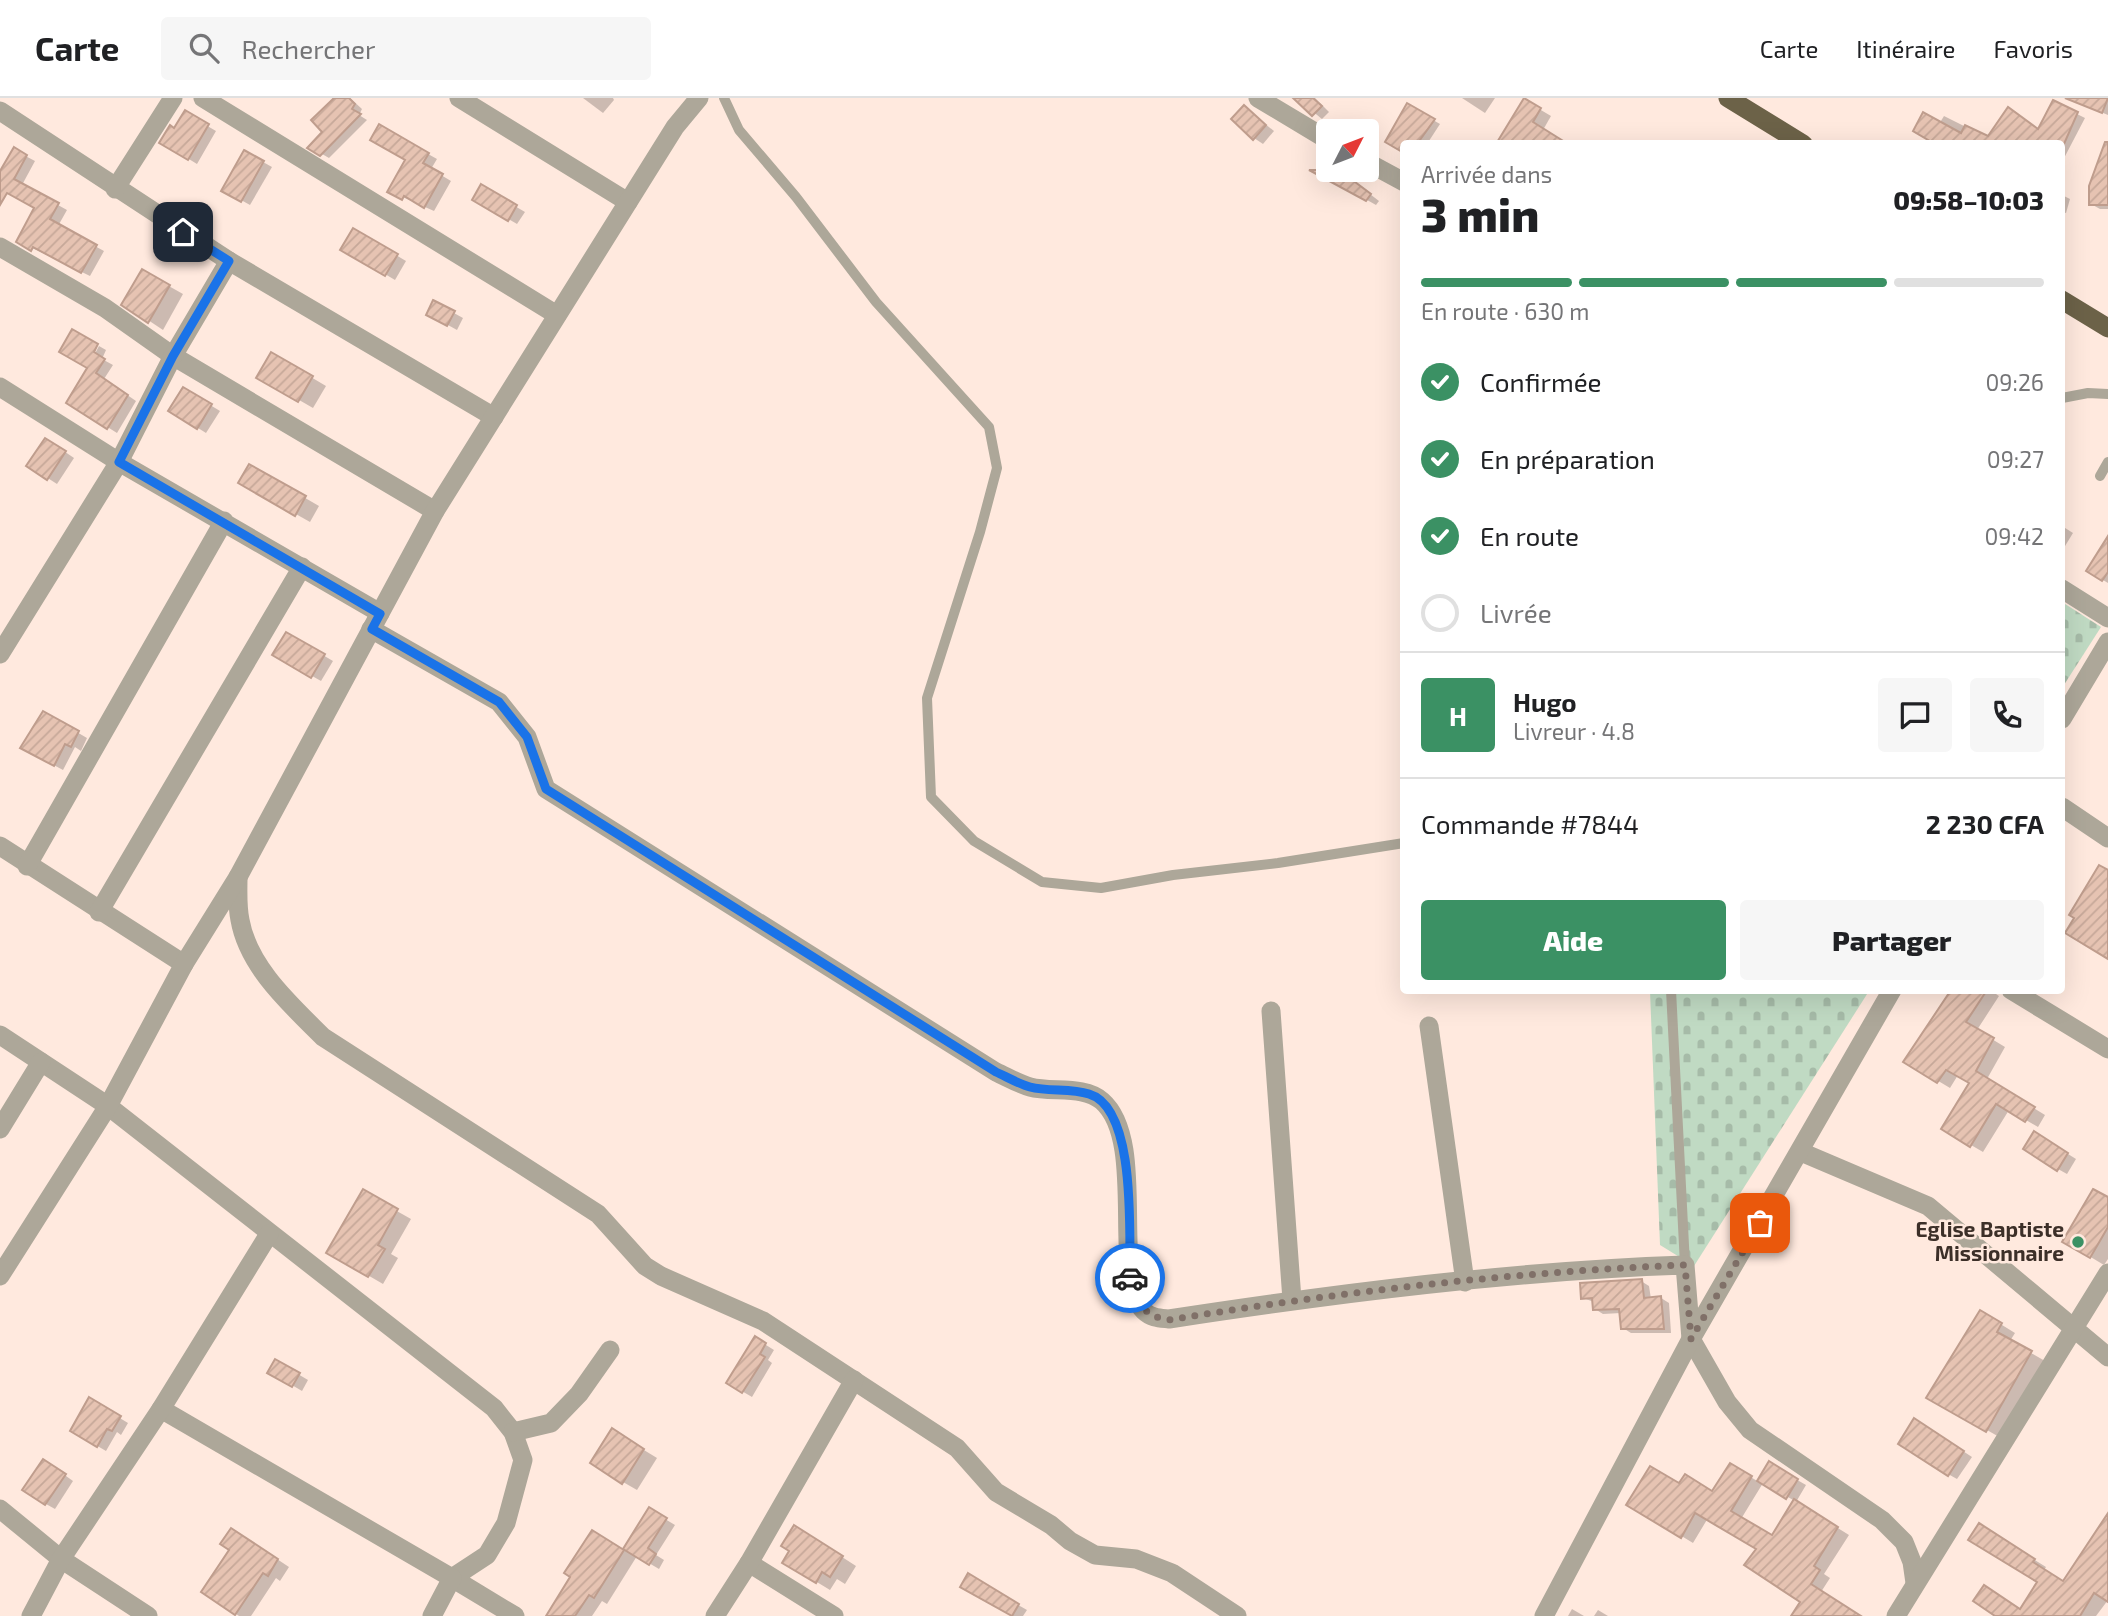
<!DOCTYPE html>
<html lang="fr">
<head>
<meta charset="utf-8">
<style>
	body { margin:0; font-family:"Exo 2",sans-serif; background:#f6f6f6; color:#202124; height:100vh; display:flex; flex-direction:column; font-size:26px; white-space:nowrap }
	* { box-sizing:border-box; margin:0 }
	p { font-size:23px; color:#757577 }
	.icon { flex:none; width:38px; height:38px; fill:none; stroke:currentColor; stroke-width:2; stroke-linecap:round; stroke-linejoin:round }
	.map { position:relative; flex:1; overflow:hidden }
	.side { position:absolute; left:1400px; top:42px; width:665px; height:854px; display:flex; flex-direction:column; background:#fff; border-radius:7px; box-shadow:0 7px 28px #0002 }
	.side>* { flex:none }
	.needle { width:46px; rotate:48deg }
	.controls { position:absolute; left:1316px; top:21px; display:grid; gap:14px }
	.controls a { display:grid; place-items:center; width:63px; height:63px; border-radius:7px; background:#fff; box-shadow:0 7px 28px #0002; font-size:35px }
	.pin { position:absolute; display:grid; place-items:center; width:60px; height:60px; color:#fff; margin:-30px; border-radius:14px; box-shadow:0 4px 10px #0006 }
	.courier { position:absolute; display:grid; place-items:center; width:70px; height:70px; margin:-35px; border:5px solid #1a73e8; border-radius:50%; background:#fff; color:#222; box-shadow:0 2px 9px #0007 }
	.overview em { font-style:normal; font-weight:800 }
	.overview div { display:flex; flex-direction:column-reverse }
	.overview { display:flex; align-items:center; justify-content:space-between; height:119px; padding:0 21px }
	h1 { font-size:46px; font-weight:800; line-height:52px }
	.bar { display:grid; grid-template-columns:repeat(4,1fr); gap:10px 7px; align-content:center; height:84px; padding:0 21px }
	.bar i { height:9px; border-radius:5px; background:#e0e0e0 }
	.bar .current { background:#3b9164 }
	.bar p { grid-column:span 4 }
	.line { display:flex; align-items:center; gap:18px; padding:0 21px; border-top:2px solid #e0e0e0 }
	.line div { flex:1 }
	.round { display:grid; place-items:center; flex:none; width:74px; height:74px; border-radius:7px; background:#f6f6f6 }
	ol { padding:0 21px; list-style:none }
	li { display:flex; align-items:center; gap:21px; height:77px }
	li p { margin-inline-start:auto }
	li .icon { padding:7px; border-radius:50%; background:#3b9164; color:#fff; stroke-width:4 }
	li:last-child { color:#757577 }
	li i { width:38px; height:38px; border:4px solid #e0e0e0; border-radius:50% }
	.button { display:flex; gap:14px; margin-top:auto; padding:14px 21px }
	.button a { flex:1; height:80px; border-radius:7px; background:#3b9164; color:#fff; font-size:28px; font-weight:800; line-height:80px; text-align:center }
	.button a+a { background:#f6f6f6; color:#202124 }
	header { display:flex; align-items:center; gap:42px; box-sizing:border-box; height:98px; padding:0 35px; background:#fff; border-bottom:2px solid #e0e0e0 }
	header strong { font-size:33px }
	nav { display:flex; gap:38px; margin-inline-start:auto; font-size:24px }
	.search { width:490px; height:63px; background:#f6f6f6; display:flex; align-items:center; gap:18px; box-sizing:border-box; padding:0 24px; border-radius:7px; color:#757577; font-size:26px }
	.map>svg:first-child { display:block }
	.cemetery { fill:url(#cemetery-stones) }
	.shadow { fill:#0003; fill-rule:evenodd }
	.building { fill:url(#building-hatch); stroke:#bf9d8d; stroke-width:2 }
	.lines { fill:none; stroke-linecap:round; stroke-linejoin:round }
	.service { stroke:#ada799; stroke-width:10 }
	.minor { stroke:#ada799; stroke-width:19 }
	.trunk { stroke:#6c6248; stroke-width:19 }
	.done { stroke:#807068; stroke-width:7; stroke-dasharray:0 12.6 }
	.route { stroke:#1a73e8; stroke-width:9 }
	.poi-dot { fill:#3b9164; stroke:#ffe9de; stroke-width:2.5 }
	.labels { text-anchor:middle; stroke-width:5; stroke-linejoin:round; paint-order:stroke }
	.poi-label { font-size:21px; font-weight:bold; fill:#3c2f28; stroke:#ffe9de; text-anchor:end }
</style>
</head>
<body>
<header>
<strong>Carte</strong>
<div class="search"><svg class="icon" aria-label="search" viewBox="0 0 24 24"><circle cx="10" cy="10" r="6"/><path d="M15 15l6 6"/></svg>Rechercher</div>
<nav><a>Carte</a><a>Itinéraire</a><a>Favoris</a></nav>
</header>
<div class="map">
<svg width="2108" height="1518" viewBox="0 0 2108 1518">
	<defs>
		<pattern id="cemetery-stones" width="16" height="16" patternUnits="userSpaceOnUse" patternTransform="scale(1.75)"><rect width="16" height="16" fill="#c0dac3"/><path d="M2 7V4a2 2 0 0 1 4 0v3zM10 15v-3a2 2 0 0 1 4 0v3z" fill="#a6bba8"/></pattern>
		<pattern id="building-hatch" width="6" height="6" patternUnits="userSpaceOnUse" patternTransform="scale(1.75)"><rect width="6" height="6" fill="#e6c3b2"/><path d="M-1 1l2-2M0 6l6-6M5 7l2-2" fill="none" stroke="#c6a899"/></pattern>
	</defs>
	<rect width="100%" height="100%" fill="#ffe9de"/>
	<g class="cemetery">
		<polygon points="2062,504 2101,529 2062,590"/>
		<polygon points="1650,893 1869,893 1694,1168 1660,1147"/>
	</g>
	<g class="shadow">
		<polygon points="332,0 350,0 362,11 359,17 367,22 329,60 310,49 325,34 334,2"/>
		<polygon points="583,0 613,0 614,2 603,15"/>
		<polygon points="1296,0 1315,0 1329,14 1322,21"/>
		<polygon points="1462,0 1495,0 1485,15"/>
		<polygon points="2081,0 2108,0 2108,17 2079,5"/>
		<polygon points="1524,2 1551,18 1543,32 1497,46"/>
		<polygon points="2053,4 2085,20 2062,64 2062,46 1975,46 1939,26 1944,18 1988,40 2040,32"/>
		<polygon points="1407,7 1440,26 1427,46 1387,43"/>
		<polygon points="1244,9 1274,33 1263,46 1254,40"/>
		<polygon points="185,15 216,33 197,66 161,44 175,32"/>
		<polygon points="380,29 437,61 431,71 451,83 434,113 389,93 407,61"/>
		<polygon points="2108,48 2108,111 2100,111 2091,106"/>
		<polygon points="14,52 35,63 22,87 67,112 58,128 104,153 90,178 18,143 36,109 10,95 0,94 0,79"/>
		<polygon points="245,54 272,69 250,107 223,92"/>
		<polygon points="1330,72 1340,73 1379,103 1376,107 1326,79"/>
		<polygon points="482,89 525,114 517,126 474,101"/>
		<polygon points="2062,97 2070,101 2066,115 2062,114"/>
		<polygon points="354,132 406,163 395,182 343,151"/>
		<polygon points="142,173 183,196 163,232 124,206"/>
		<polygon points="434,204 463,220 457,232 428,216"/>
		<polygon points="99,248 106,252 102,261 113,267 104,281 136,303 117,335 69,305"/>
		<polygon points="272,256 326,288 313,310 259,279"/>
		<polygon points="184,291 220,313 206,335 171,313"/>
		<polygon points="55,347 74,360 57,386 29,368"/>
		<polygon points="250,368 319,408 310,424 241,385"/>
		<polygon points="2062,428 2073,435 2062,453"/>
		<polygon points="2108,457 2108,485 2088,473"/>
		<polygon points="287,536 333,563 321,583 275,557"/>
		<polygon points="44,615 87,640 81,653 75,649 63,672 22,650"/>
		<polygon points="1955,892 1990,892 1999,898 1977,932 2005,949 1987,981 2045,1017 2038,1029 2009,1012 1983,1054 1971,1047 1972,985 1958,977 1950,990 1905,963"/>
		<polygon points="2044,1041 2076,1061 2067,1076 2058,1071"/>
		<polygon points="363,1094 411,1121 391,1156 398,1160 383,1186 328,1154"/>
		<polygon points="2108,1101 2108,1161 2104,1167 2064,1143"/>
		<polygon points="1641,1183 1649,1188 1651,1201 1661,1200 1669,1205 1671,1235 1631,1235 1623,1230 1621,1215 1603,1216 1595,1211 1594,1204 1583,1200"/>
		<polygon points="1981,1214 2015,1235 2010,1243 2045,1263 2001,1340 1929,1299"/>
		<polygon points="755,1240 774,1252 768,1262 772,1265 752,1299 728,1285"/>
		<polygon points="276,1263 308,1282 302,1293 270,1274"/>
		<polygon points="90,1302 128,1325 121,1337 117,1334 106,1353 72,1333"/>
		<polygon points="1923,1327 1972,1359 1957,1381 1948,1376"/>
		<polygon points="626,1341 657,1360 637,1392 623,1384"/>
		<path d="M1769 1366 1806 1387 1796 1404 1849 1437 1824 1476 1830 1480 1821 1494 1859 1518H1793L1802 1503 1759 1450 1708 1420 1693 1445 1629 1406 1680 1388 1713 1395 1730 1367 1759 1384ZM1763 1385 1795 1403 1773 1439 1741 1421Z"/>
		<polygon points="52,1368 73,1383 55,1411 46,1406"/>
		<polygon points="650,1412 675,1427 656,1457 664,1462 659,1471 637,1458 607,1506 602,1503 592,1518 551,1518 592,1434 624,1453"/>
		<polygon points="2108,1430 2108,1502 2096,1518 1999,1518 2021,1512 2039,1483 1991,1435 2046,1469 2044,1472 2064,1484"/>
		<polygon points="808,1437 856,1468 845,1486 837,1481 830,1492 784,1464"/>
		<polygon points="244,1439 289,1469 280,1483 276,1480 251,1518 239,1518 203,1494"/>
		<polygon points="968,1478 1027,1512 1023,1518 1013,1518 962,1488"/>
		<polygon points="1572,1511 1584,1518 1568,1518"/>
		<polygon points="1598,1512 1608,1518 1594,1518"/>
	</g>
	<g class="building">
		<polygon points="334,0 349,0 355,6 352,11 361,16 320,58 307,50 322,34 311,22"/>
		<polygon points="1293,0 1313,0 1322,8 1312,18"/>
		<polygon points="1524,0 1541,10 1533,24 1568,46 1496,46"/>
		<polygon points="2065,0 2108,0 2102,15"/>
		<polygon points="2053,2 2078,14 2064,46 1935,46 1913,33 1923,14 1961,35 1965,27 1988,38 2008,9 2038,31"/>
		<polygon points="1407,5 1435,21 1417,46 1404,46 1404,55 1385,44"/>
		<polygon points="1244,7 1266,27 1253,42 1231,21"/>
		<polygon points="185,12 209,26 188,62 159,45 170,27 174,30"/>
		<polygon points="379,26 429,55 423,65 443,76 424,110 404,98 402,102 387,94 405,62 370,42"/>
		<polygon points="2105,44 2108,44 2108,107 2089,107 2089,88"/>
		<polygon points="14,49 27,57 14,81 59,105 50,121 97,147 81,175 33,149 31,153 16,144 34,110 7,95 0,107 0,73"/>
		<polygon points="244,52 264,63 241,104 221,93"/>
		<polygon points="1309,72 1339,72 1371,96 1366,103"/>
		<polygon points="481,86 517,107 508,123 472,102"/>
		<polygon points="353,130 398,156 385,178 340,152"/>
		<polygon points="142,171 170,187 148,225 121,207"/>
		<polygon points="433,202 455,213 447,228 426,217"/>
		<polygon points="72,231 98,246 94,254 105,261 96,275 128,297 107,331 66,305 87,270 59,254"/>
		<polygon points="271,254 313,278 298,304 256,280"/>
		<polygon points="183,289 212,306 197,331 168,313"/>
		<polygon points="45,340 66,353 47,382 26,368"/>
		<polygon points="249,366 306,398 295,418 238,385"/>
		<polygon points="2108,438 2108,474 2102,483 2086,473"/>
		<polygon points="286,534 325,556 311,580 272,557"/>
		<polygon points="43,613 79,633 71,649 65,646 54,668 20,650"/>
		<polygon points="2099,767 2108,772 2108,861 2065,835 2074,820 2069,817"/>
		<polygon points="1951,892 1987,892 1966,924 1994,940 1976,973 2035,1009 2025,1024 1996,1006 1970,1049 1941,1031 1969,985 1946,972 1937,985 1903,964"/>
		<polygon points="2034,1033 2068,1055 2057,1073 2023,1051"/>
		<polygon points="363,1091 398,1111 378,1147 385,1151 368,1179 326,1155"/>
		<polygon points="2093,1091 2108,1099 2108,1129 2090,1160 2062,1144"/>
		<polygon points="1642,1181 1644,1200 1661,1198 1664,1231 1621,1231 1619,1211 1593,1212 1592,1200 1581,1201 1580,1185"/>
		<polygon points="1980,1212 2002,1225 1997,1234 2032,1253 1986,1334 1926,1300"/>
		<polygon points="755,1238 766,1245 760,1256 765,1259 742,1295 726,1285"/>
		<polygon points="275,1261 300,1275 292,1289 267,1275"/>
		<polygon points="89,1299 121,1318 112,1333 107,1331 97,1349 70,1333"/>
		<polygon points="1914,1320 1964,1353 1948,1378 1898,1346"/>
		<polygon points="612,1330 644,1351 622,1386 590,1365"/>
		<polygon points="43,1361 66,1376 45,1407 22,1392"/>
		<polygon points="1769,1363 1798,1381 1786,1401 1757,1383"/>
		<polygon points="1730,1365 1752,1378 1731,1413 1772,1437 1794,1401 1838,1429 1814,1468 1820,1472 1811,1486 1861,1518 1791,1518 1800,1504 1744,1467 1756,1451 1695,1415 1681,1440 1626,1407 1650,1368 1679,1385 1685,1376 1712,1393"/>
		<polygon points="649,1409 667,1420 648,1450 656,1456 649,1467 623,1451"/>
		<polygon points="2108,1415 2108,1504 2094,1495 2080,1518 1995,1518 1973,1503 1984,1487 2020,1511 2037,1484 1968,1442 1979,1425 2035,1461 2033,1464 2063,1483"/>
		<polygon points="794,1427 843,1458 830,1479 822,1474 816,1485 782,1465 789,1453 781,1448"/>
		<polygon points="231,1430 278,1461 268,1478 263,1475 235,1517 201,1494 229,1452 220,1446"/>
		<polygon points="592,1432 624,1452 594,1500 589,1497 575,1518 546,1518 570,1479 564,1475"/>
		<polygon points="968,1475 1019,1506 1012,1518 960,1489"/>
	</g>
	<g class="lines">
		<g class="service">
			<polyline points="724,0 739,32 796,99 876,204 989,329 997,370 980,434 927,600 931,699 974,743 1042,784 1101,790 1173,777 1278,765 1404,745"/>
			<polyline points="2062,300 2088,295 2108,296"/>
			<polyline points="2100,378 2108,364"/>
			<polyline points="1671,892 1685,1167"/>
		</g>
		<g class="minor">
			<polyline points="203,0 557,217"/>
			<polyline points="459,0 628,104"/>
			<polyline points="1258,0 1328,42"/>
			<polyline points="0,13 229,163 494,319"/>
			<polyline points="1367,64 1404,84"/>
			<polyline points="115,91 173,0"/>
			<polyline points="0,149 105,210 173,258 435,413"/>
			<polyline points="0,289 119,364 380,515"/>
			<polyline points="2062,491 2108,520"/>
			<path d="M371 531 499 604 527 639 546 691 996 974C1007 979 1019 986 1030 989 1052 995 1084 987 1102 1003 1148 1043 1110 1178 1144 1213 1151 1220 1160 1220 1169 1221 1339 1195 1512 1173 1685 1167L1691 1241 1727 1304 1750 1332 1882 1422 1904 1444 1912 1464 1915 1485"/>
			<polyline points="0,556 119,364 173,258 229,163"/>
			<polyline points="2062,621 2108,544"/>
			<polyline points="2062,709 2108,740"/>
			<polyline points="0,748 184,866"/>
			<polyline points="27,768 224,423"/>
			<path d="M238 779C238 793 237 808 240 822 248 869 291 907 323 939L598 1116 645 1168 661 1178 763 1223 957 1350 996 1394 1051 1427 1070 1443 1095 1457 1136 1461 1172 1475 1237 1518"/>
			<polyline points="99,814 302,469"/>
			<polyline points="2011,892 2108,951"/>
			<polyline points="1271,913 1292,1202"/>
			<polyline points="1429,928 1465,1184"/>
			<polyline points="0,937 108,1008 494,1310 513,1334 523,1362 506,1425 487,1457 452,1480 515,1518"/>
			<polyline points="0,1031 41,964"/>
			<polyline points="1801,1054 1928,1108 2108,1259"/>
			<polyline points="0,1178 108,1008 184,866 238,779 435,413 675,29 699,0"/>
			<polyline points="161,1311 452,1480 432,1518"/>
			<polyline points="513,1334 551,1325 579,1296 610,1252"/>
			<polyline points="0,1411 61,1461 148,1518"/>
			<polyline points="749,1465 834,1518"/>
			<polyline points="31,1518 61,1461 161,1311 269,1136"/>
			<polyline points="715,1518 749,1465 854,1282"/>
			<polyline points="1544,1518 1691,1241 1892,892"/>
			<polyline points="1896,1518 2108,1175"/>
		</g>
		<g class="trunk">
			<polyline points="1728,0 1803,46"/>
			<polyline points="2062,202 2108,230"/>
		</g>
	</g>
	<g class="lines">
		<path class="done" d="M1130 1180C1137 1204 1142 1218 1169 1222 1339 1194 1512 1174 1685 1167L1691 1241 1760 1125"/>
		<path class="route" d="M183 134 229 163 173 258 119 364 380 516 372 531 499 604 527 639 546 691 996 974C1007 979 1019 986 1030 989 1049 994 1070 990 1089 996 1137 1010 1129 1138 1130 1180"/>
	</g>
	<circle class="poi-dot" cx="2078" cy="1144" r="7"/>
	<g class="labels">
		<g class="poi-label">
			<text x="2064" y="1139">Eglise Baptiste<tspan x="2064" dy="24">Missionnaire</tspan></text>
		</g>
	</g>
</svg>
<div class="controls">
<a><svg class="needle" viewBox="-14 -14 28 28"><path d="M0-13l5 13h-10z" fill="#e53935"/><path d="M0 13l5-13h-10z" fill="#757577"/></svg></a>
</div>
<div class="pin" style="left:1760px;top:1125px;background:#ea580c"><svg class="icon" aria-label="bag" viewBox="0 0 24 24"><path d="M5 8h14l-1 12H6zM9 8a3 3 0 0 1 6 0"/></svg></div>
<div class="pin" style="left:183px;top:134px;background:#1f2937"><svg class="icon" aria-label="home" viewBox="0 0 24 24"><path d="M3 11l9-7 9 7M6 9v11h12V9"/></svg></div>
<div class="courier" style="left:1130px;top:1180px"><svg class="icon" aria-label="car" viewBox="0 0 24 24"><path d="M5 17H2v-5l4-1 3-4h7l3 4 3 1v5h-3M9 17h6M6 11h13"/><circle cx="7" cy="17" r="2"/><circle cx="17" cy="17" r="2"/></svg></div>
<section class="side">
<div class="overview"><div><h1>3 min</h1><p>Arrivée dans</p></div><em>09:58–10:03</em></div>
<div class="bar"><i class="current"></i><i class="current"></i><i class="current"></i><i></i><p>En route · 630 m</p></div>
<ol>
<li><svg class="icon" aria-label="check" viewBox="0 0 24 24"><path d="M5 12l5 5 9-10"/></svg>Confirmée<p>09:26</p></li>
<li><svg class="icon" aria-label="check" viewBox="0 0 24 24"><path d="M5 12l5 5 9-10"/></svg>En préparation<p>09:27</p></li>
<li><svg class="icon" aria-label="check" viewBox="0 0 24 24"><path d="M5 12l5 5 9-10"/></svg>En route<p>09:42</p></li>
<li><i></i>Livrée</li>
</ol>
<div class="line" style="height:126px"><b class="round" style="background:#3b9164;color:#fff">H</b><div><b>Hugo</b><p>Livreur · 4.8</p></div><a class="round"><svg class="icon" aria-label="chat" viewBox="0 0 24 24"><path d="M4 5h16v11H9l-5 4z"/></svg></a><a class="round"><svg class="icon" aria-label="phone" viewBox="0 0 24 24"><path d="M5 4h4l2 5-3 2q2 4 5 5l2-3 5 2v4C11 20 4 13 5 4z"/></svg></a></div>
<div class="line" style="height:91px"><div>Commande #7844</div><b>2 230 CFA</b></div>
<div class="button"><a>Aide</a><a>Partager</a></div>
</section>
</div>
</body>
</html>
